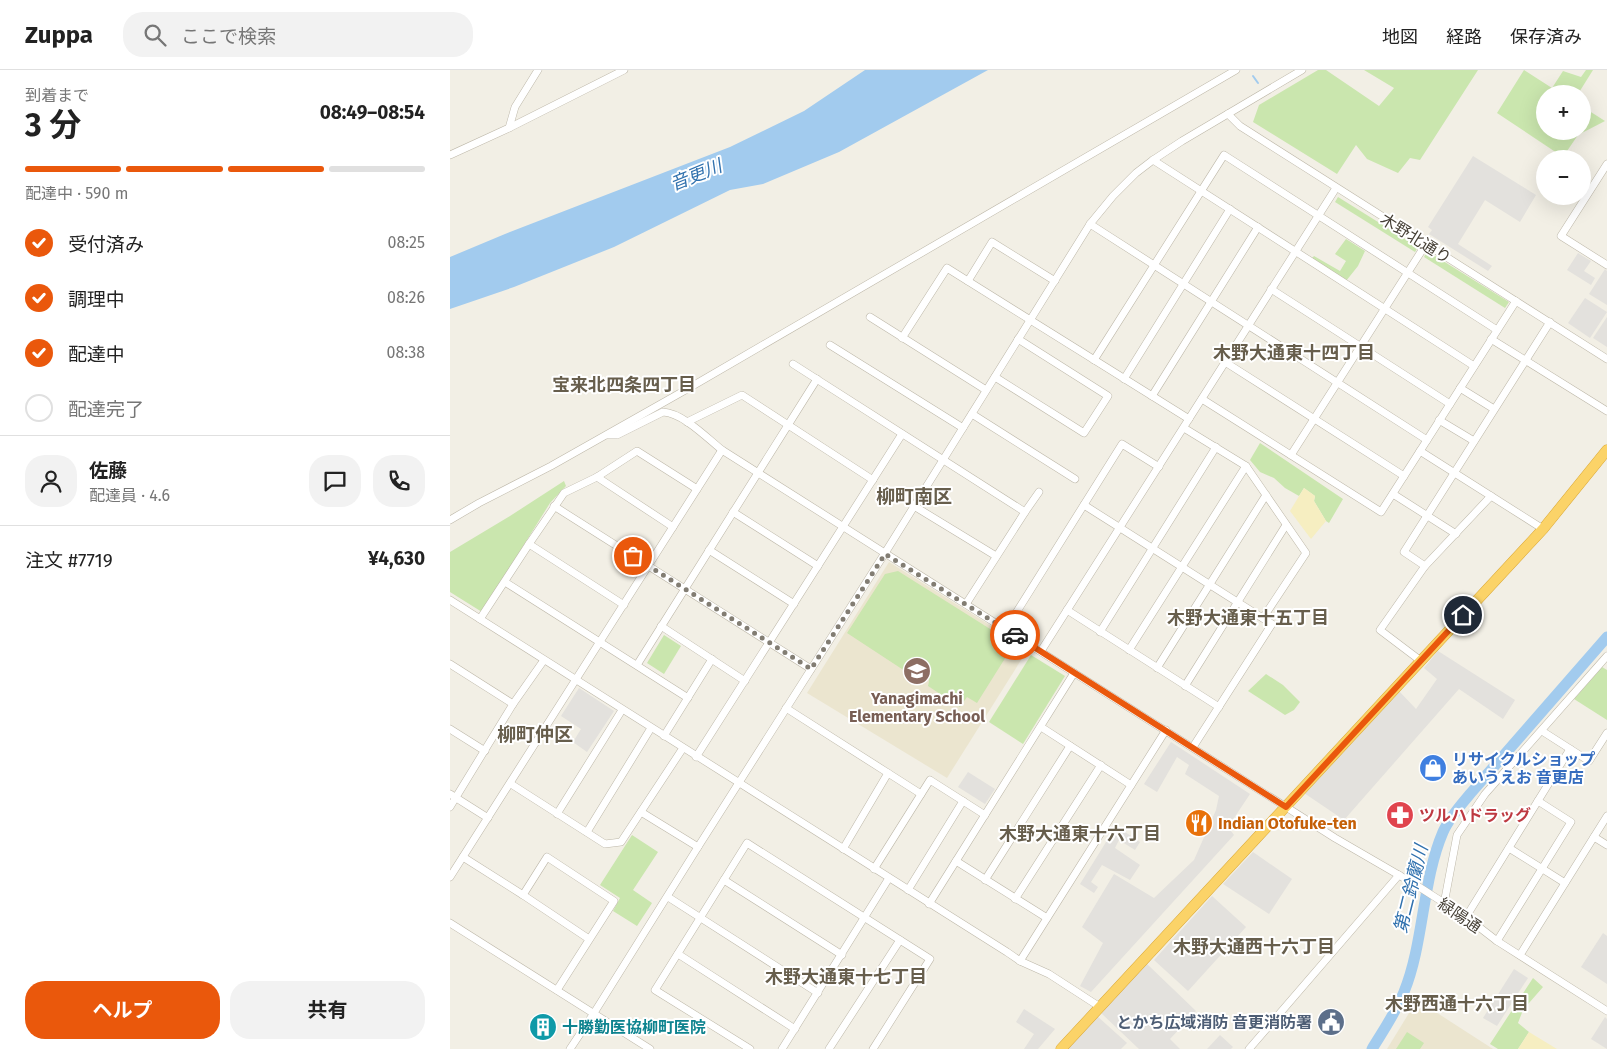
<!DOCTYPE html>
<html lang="ja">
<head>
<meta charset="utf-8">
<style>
	body { margin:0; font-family:"Fira Sans","Noto Sans JP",sans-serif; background:#f2f2f2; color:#222; height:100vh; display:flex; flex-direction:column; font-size:19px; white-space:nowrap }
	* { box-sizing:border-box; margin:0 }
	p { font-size:16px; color:#767676 }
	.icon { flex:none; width:28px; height:28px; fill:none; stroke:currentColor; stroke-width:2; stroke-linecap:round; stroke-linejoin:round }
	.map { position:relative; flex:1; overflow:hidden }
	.sheet { display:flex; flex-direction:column; background:#fff; width:450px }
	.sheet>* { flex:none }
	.buttons { position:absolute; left:1086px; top:15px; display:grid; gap:10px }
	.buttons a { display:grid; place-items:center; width:55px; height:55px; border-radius:50%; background:#fff; box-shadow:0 5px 20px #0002; font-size:25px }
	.pin { position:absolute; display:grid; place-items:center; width:42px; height:42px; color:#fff; margin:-21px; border:2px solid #fff; border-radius:50%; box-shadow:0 1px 5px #0007 }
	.courier { position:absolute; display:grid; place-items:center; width:50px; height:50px; margin:-25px; border:4px solid #ea580c; border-radius:50%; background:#fff; color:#222; box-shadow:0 1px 6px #0007 }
	.overview em { font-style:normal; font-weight:700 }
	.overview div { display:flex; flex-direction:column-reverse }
	.overview { display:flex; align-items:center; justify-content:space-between; height:85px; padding:0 25px }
	h1 { font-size:32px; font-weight:700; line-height:38px }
	.bar { display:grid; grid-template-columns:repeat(4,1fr); gap:8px 5px; align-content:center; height:60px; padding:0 25px }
	.bar i { height:6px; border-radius:4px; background:#e0e0e0 }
	.bar .current { background:#ea580c }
	.bar p { grid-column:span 4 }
	.line { display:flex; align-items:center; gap:12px; padding:0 25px; border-top:1px solid #e0e0e0 }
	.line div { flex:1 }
	.round { display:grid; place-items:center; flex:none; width:52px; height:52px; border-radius:20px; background:#f2f2f2 }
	ol { padding:0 25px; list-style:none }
	li { display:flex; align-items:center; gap:15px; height:55px }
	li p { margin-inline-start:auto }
	li .icon { padding:5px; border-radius:50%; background:#ea580c; color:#fff; stroke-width:4 }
	li:last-child { color:#767676 }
	li i { width:28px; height:28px; border:2px solid #e0e0e0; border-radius:50% }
	.button { display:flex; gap:10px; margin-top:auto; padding:10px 25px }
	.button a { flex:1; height:58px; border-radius:20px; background:#ea580c; color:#fff; font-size:20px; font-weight:700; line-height:58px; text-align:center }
	.button a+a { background:#f2f2f2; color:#222 }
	header { display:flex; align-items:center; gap:30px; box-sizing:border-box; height:70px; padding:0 25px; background:#fff; border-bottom:1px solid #e0e0e0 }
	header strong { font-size:24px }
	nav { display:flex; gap:28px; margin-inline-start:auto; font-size:18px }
	.search { width:350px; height:45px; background:#f2f2f2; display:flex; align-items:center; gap:12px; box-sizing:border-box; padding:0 18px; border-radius:20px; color:#767676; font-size:19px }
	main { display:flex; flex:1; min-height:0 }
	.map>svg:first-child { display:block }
	.education { fill:#ebe5cf }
	.green { fill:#cae6ae }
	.sand { fill:#f6eec1 }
	.parking { fill:#e3e1dd }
	.water { fill:#a2cbee }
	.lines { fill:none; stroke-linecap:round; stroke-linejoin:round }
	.stream { stroke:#a2cbee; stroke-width:2 }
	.river { stroke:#a2cbee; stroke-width:11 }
	.minor-casing { stroke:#bdb7a8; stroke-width:8 }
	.highway-casing { stroke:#daa837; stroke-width:11 }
	.minor { stroke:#fff; stroke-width:7 }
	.highway { stroke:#fbd368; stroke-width:10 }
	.done { stroke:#827d73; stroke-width:5; stroke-dasharray:0 9 }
	.route { stroke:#ea580c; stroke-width:6 }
	.labels { text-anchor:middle; stroke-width:4; stroke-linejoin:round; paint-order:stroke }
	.street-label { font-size:16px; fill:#453f35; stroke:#fff }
	.education-label { font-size:16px; font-weight:bold; fill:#785e54; stroke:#fff }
	.shop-label { font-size:16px; font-weight:bold; fill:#366cbe; stroke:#fff; text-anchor:start }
	.health-label { font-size:16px; font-weight:bold; fill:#be3a42; stroke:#fff; text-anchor:start }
	.food-label { font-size:16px; font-weight:bold; fill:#c56008; stroke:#fff; text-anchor:start }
	.service-label { font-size:16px; font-weight:bold; fill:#4e5e75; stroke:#fff; text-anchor:end }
	.culture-label { font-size:16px; font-weight:bold; fill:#0d838f; stroke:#fff; text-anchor:start }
	.water-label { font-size:18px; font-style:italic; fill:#3071ae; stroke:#fff }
	.neighbourhood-label { font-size:18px; font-weight:bold; fill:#675e4c; stroke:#fff }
	.quarter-label { font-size:19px; font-weight:bold; fill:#675e4c; stroke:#fff }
</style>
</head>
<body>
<header>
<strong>Zuppa</strong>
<div class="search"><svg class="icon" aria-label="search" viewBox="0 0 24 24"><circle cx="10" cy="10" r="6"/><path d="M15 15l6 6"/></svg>ここで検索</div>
<nav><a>地図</a><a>経路</a><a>保存済み</a></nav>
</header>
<main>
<section class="sheet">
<div class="overview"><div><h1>3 分</h1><p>到着まで</p></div><em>08:49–08:54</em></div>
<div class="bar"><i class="current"></i><i class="current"></i><i class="current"></i><i></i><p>配達中 · 590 m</p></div>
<ol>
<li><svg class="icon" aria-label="check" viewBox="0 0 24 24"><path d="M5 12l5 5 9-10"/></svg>受付済み<p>08:25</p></li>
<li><svg class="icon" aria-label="check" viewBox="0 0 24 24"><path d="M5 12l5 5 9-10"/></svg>調理中<p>08:26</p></li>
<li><svg class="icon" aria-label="check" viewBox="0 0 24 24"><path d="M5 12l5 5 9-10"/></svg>配達中<p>08:38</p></li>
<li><i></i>配達完了</li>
</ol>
<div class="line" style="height:90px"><a class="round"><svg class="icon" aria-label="person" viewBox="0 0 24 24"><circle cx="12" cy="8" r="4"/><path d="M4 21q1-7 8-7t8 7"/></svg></a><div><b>佐藤</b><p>配達員 · 4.6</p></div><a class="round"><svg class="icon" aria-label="chat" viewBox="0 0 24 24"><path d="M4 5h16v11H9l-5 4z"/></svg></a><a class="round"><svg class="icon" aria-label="phone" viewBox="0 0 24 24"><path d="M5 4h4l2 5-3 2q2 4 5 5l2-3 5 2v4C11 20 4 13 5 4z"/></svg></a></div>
<div class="line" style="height:65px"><div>注文 #7719</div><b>¥4,630</b></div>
<div class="button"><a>ヘルプ</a><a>共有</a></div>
</section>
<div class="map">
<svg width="1157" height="979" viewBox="0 0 1157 979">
	<rect width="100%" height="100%" fill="#f2efe5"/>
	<g class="education">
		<polygon points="439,492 578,579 497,708 357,623"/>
		<polygon points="967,930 1043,979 937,979"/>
	</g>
	<g class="green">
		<polygon points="868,0 876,0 929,36 944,18 914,0 1028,0 970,90 960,88 948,103 917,89 906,75 887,104 803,52 809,35"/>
		<polygon points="1074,0 1102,18 1113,1 1131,7 1136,0 1143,0 1128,24 1095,24 1095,61 1132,61 1133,37 1155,51 1128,65 1113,87 1047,43"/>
		<polygon points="888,127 968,177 965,182 885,132"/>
		<polygon points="896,169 915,181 908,196 896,211 861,189 864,186 890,201 896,191 885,184"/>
		<polygon points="977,181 1059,232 1055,238 974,187"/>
		<polygon points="810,373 893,429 879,453 876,451 864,431 865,426 854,418 849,426 835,418 824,408 810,402 800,390"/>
		<polygon points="114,411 116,416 100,433 32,542 0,522 0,482 60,446"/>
		<path d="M448 501 564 574 527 633 517 627 510 637 478 616C483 600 471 594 458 603L397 563 435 504Z"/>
		<polygon points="214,565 231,576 214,604 197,593"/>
		<polygon points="581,585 615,606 573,674 539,652"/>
		<polygon points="1152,597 1157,600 1157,650 1124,629"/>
		<polygon points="816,604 833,615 850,632 844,640 835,645 798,621"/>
		<polygon points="182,765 208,782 183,820 202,833 187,856 163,841 170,828 150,815"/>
		<polygon points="1083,908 1093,917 1073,940 1068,953 1079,962 1068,979 1048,979 1040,974"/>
		<polygon points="957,962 974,973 970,979 946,979"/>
	</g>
	<g class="sand">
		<polygon points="854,418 865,426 864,431 876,451 861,469 840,441"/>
		<polygon points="1079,962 1107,979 1068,979"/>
	</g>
	<g class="parking">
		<polygon points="1023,86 1086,125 1070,152 1035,130 1008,174 1042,196 1038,201 979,164 982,160 978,157"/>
		<polygon points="1128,183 1141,191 1134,201 1145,208 1141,215 1117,200"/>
		<polygon points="1155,199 1157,201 1157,235 1139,224"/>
		<polygon points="1135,228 1157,242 1140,268 1118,253"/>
		<polygon points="1157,247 1157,277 1143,268"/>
		<polygon points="988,581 1065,630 1053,649 1009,619 894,750 854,723 948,620 966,639 987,609 974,598"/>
		<polygon points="129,618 164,641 137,682 123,672 131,659 111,646"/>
		<polygon points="721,672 800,724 778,757 784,765 641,922 630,916 653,873 632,857 664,804 704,828 744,790 766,740 769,726 735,704 739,695 727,687 707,722 694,714"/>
		<polygon points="518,702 545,719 535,734 508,717"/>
		<polygon points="666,756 690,772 685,780 669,770 665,778 690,795 680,810 652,795 641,812 648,817 644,823 630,814"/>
		<polygon points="803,782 842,809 819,844 773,814"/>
		<polygon points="762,826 796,857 738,921 704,890"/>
		<polygon points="1153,863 1157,866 1157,914 1131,897"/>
		<polygon points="697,894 746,941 720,969 730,979 689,979 650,942"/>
		<polygon points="1064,899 1078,908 1047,956 1033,948"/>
		<polygon points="574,939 605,959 588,979 574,979 584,964 566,952"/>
		<polygon points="647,946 677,973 671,979 617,979"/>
		<polygon points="1155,947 1157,949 1157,979 1141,969"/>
		<polygon points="770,965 783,977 781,979 757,979"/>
	</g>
	<polygon class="water" points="415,0 538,0 389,82 313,114 280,120 164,177 64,217 0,239 0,187 55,164 280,77 354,41"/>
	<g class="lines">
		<polyline class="stream" points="803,6 808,13"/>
		<path class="river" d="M922 979C933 961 946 942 954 922 974 873 972 811 993 762 999 748 1010 736 1020 724L1157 567"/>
		<g class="minor-casing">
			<g id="minor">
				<polyline points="778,44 790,56 1157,289"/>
				<polyline points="59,58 65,37 88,0"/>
				<polyline points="0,85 59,58 174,0"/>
				<polyline points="703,90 1024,296"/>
				<polyline points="1157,94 1111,166 1157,195"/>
				<polyline points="640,154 977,370"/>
				<polyline points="518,211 542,172 605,211"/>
				<polyline points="821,219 1000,334"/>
				<polyline points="420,247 536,320"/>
				<polyline points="452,268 497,198 739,349"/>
				<polyline points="1041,269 1157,341"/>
				<polyline points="380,275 513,358"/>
				<polyline points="644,290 774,85 1047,260"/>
				<polyline points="775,292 954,406"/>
				<polyline points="343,294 575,442 516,534"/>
				<polyline points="545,307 634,363 658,326 568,269"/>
				<polyline points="674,309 780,139"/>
				<polyline points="1010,318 1044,339"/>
				<polyline points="702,326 808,157"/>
				<polyline points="752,329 931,442 1066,231"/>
				<polyline points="522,344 625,409"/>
				<polyline points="989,350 1024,371"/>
				<polyline points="237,352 292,325 423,410"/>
				<polyline points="734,358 796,396 856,483 813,548"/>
				<path d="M158 365H167L213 342C233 343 257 368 272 380L885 768 966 815 1016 847 1047 871 1157 941"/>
				<polyline points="970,381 1093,459"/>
				<polyline points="841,385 976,174"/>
				<polyline points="147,407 223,457"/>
				<polyline points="943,424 1006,464"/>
				<polyline points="634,435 822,554 743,677"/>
				<polyline points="104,436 361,599"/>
				<polyline points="464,436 546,486"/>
				<polyline points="283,442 368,496"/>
				<polyline points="575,442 589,422"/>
				<polyline points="0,450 29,433 101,396 239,318 786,0"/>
				<polyline points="79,474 174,535"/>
				<polyline points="259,480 344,534"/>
				<polyline points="975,496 954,482 1100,252"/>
				<polyline points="55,512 238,628"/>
				<polyline points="0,530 557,882 570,891 599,904 650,937"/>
				<polyline points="617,540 769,637"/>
				<polyline points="30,549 79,474 114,423 147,407 187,381 247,419"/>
				<polyline points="211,556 295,611"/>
				<polyline points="556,559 672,374 709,397"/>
				<polyline points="650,562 766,377"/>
				<polyline points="679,580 796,396"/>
				<polyline points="591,581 886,118"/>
				<polyline points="971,591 930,560 975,496 1041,426"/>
				<polyline points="0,594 63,634"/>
				<polyline points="187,595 367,309"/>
				<polyline points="707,598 816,425"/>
				<polyline points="735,616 836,455"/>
				<polyline points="336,638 438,703 393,779"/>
				<polyline points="591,657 681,715"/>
				<polyline points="0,659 35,681"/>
				<polyline points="1092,661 1139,691 1157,663"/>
				<polyline points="214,666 262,589"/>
				<polyline points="246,687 452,364"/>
				<polyline points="438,703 471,724"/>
				<polyline points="61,714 155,774 171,772 233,678"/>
				<polyline points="0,724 38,748"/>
				<polyline points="0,737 63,634 94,590"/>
				<polyline points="191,742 248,777"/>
				<polyline points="107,744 172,640"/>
				<polyline points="137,762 201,658"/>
				<polyline points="1144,767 1157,775"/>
				<polyline points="1059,778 1115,813"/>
				<polyline points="13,787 73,825"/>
				<polyline points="506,791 597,848"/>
				<polyline points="424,799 480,710 535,745"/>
				<polyline points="0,807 272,380"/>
				<polyline points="274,810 392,885"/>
				<polyline points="535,810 620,676"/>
				<polyline points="458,820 513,731"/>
				<polyline points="218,827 368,923"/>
				<polyline points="565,829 651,695"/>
				<polyline points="479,834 624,603"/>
				<polyline points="994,834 1007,765 1035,724 1157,586"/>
				<polyline points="1016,847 1120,679"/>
				<polyline points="0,853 200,979"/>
				<polyline points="1047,871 1121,752 1088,731"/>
				<polyline points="228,884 345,959"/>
				<polyline points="1070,885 1157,746"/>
				<polyline points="570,891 716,660"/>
				<polyline points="107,920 164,831 97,787 73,825 139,869"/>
				<polyline points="120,979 144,943 248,777 435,483 640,154 663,126 686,103 703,90 732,71 852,0"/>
				<polyline points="300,979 205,920 297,773 480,889 423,979"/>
				<polyline points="332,979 439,808"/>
				<polyline points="379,979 450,870"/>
				<polyline points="799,979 949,805"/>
			</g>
		</g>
		<g class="highway-casing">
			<polyline id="highway" points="611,979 1093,459 1157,380"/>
		</g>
		<use href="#minor" class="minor"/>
		<use href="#highway" class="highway"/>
	</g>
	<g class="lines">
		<polyline class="done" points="183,486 361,599 435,484 565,565"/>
		<polyline class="route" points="565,565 836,737 1013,545"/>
	</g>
	<defs>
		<g id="school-disc" transform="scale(1.4375)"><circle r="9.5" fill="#8d6e63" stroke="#fff"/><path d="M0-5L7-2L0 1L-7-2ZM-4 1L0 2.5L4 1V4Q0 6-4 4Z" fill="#fff"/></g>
		<g id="shop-disc" transform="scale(1.4375)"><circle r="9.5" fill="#3f7fe0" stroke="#fff"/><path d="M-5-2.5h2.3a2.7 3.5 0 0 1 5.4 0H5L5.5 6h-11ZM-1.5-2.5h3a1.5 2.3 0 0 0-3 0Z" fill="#fff"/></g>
		<g id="pharmacy-disc" transform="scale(1.4375)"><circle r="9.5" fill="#e0444e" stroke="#fff"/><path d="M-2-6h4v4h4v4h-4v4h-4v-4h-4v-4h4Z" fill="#fff"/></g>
		<g id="restaurant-disc" transform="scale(1.4375)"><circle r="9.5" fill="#e8710a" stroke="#fff"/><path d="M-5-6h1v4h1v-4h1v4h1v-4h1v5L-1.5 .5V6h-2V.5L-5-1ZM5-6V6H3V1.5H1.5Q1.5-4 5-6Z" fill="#fff"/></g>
		<g id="civic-disc" transform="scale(1.4375)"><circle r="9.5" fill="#5c6f8a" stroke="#fff"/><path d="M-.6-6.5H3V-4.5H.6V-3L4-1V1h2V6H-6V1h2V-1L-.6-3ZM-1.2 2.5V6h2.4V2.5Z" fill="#fff"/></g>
		<g id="building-disc" transform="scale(1.4375)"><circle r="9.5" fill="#0f9aa8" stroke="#fff"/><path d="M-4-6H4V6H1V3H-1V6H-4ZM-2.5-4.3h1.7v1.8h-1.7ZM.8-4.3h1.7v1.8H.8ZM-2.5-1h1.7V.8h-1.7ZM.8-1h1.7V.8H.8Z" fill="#fff"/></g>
	</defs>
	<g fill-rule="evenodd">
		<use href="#school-disc" x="467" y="601"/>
		<use href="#shop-disc" x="983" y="698"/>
		<use href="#pharmacy-disc" x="950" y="745"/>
		<use href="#restaurant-disc" x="749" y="753"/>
		<use href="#civic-disc" x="881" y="952"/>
		<use href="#building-disc" x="93" y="957"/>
	</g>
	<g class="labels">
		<g class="street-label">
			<text transform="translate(966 168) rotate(32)" y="6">木野北通り</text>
			<text transform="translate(1010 845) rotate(34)" y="6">緑陽通</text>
		</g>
		<g class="education-label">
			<text x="467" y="634">Yanagimachi<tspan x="467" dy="18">Elementary School</tspan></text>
		</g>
		<g class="shop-label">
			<text x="1002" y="695">リサイクルショップ<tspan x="1002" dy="18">あいうえお 音更店</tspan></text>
		</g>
		<g class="health-label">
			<text x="969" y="751">ツルハドラッグ</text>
		</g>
		<g class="food-label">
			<text x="768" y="759">Indian Otofuke-ten</text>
		</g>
		<g class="service-label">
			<text x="862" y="958">とかち広域消防 音更消防署</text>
		</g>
		<g class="culture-label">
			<text x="112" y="963">十勝勤医協柳町医院</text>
		</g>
		<g class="water-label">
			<text transform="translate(246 105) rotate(-22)" y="6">音更川</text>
			<text transform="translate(961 819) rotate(-76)" y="6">第二鈴蘭川</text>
		</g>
		<g class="neighbourhood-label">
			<text x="844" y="289">木野大通東十四丁目</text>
			<text x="174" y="321">宝来北四条四丁目</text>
			<text x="798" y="554">木野大通東十五丁目</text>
			<text x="630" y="770">木野大通東十六丁目</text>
			<text x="804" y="883">木野大通西十六丁目</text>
			<text x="396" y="913">木野大通東十七丁目</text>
			<text x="1007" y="940">木野西通十六丁目</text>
		</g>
		<g class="quarter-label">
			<text x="464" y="433">柳町南区</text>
			<text x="85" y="671">柳町仲区</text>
		</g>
	</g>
</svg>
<div class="buttons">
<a>+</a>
<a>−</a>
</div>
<div class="pin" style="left:183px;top:486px;background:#ea580c"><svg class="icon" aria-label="bag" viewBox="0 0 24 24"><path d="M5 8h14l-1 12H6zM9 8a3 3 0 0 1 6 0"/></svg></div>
<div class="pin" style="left:1013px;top:545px;background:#1f2937"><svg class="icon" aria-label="home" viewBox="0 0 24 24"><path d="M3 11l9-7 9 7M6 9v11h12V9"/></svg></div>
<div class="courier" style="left:565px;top:565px"><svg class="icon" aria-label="car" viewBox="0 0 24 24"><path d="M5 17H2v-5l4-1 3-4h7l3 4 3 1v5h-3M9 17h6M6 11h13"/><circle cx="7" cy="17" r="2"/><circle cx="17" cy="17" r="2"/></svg></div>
</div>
</main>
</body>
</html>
